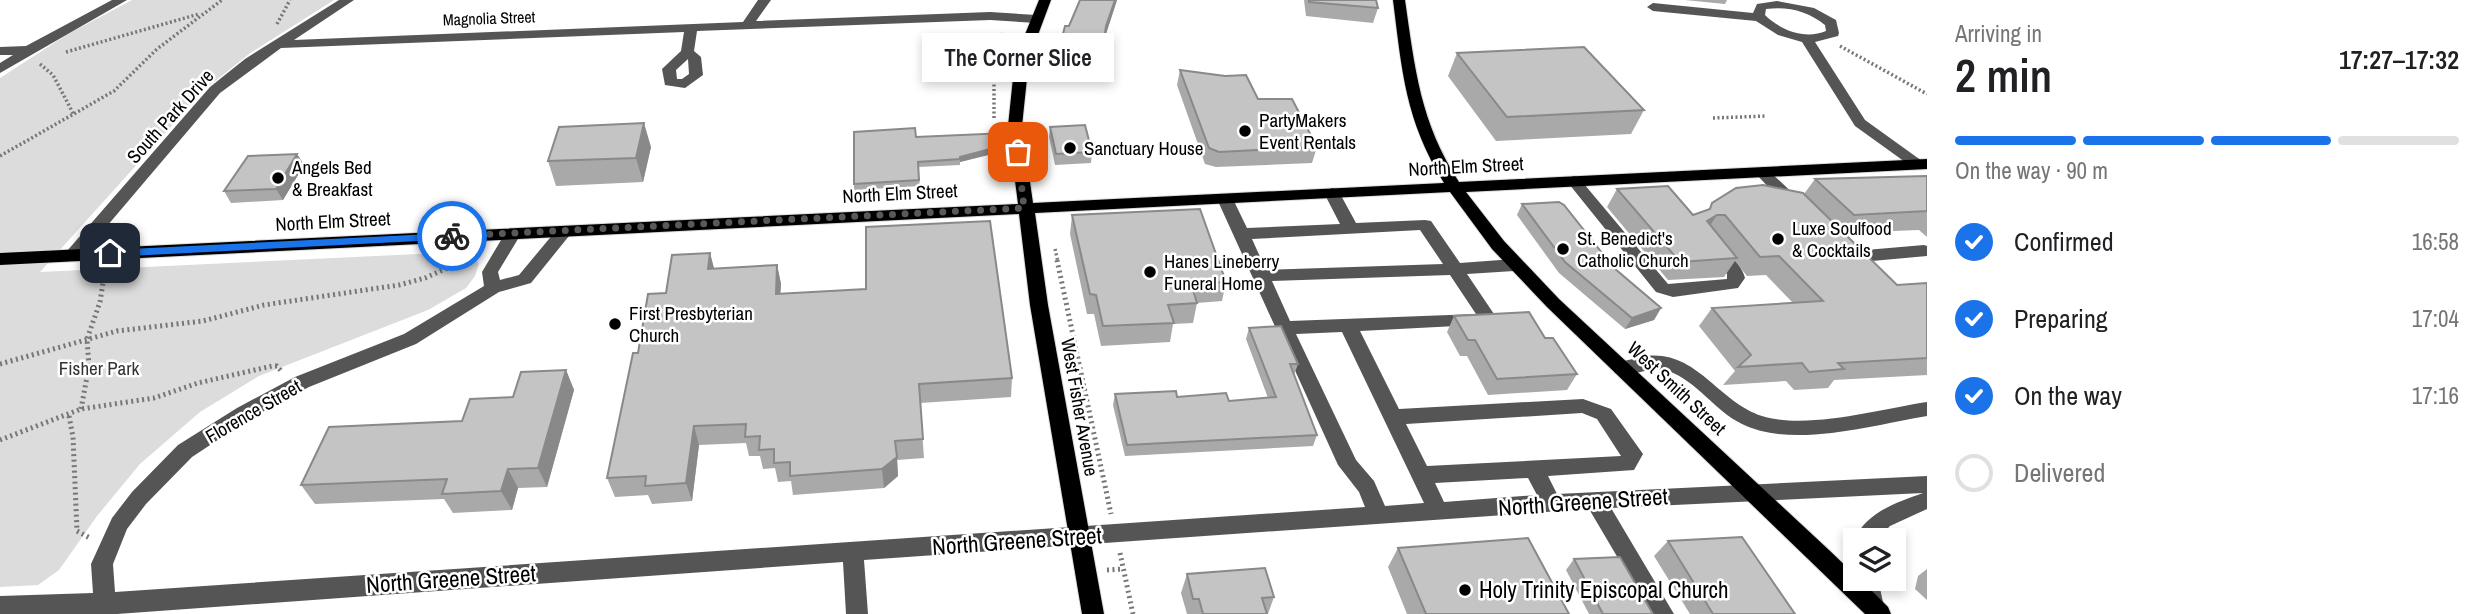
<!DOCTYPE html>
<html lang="en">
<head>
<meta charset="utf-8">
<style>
	body { margin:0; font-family:"Archivo Narrow",sans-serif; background:#f2f2f2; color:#202124; height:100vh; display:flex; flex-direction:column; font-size:26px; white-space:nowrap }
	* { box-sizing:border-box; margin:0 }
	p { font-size:23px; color:#757577 }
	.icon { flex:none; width:38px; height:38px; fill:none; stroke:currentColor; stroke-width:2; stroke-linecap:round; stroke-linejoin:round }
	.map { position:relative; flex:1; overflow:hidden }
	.drawer { display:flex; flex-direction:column; background:#fff; width:560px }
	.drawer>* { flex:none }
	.controls { position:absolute; left:1843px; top:528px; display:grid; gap:14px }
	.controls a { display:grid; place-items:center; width:63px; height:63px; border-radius:0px; background:#fff; box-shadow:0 4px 10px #0003; font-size:35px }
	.pin { position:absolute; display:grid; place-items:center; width:60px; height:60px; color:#fff; margin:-30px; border-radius:14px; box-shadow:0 4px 10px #0006 }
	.courier { position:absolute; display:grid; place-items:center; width:70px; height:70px; margin:-35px; border:5px solid #1a73e8; border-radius:50%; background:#fff; color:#222; box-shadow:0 2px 9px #0007 }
	.bubble { position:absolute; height:49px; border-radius:0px; background:#fff; box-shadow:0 4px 10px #0003; font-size:23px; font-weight:600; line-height:49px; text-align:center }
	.overview em { font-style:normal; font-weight:600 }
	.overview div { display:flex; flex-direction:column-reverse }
	.overview { display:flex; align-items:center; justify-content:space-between; height:119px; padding:0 28px }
	h1 { font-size:46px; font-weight:600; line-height:52px }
	.bar { display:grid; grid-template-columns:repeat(4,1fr); gap:10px 7px; align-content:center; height:84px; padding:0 28px }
	.bar i { height:9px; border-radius:5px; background:#e0e0e0 }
	.bar .active { background:#1a73e8 }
	.bar p { grid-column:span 4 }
	ol { padding:0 28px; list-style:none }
	li { display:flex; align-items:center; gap:21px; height:77px }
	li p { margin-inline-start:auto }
	li .icon { padding:7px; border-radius:50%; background:#1a73e8; color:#fff; stroke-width:4 }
	li:last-child { color:#757577 }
	li i { width:38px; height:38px; border:4px solid #e0e0e0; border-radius:50% }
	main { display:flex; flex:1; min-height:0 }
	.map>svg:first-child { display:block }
	.green { fill:#dcdcdc }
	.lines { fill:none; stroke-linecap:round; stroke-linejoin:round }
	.major-casing { stroke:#dbdbdb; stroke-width:2 }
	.path-far1 { stroke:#777; stroke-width:3.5; stroke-dasharray:2 2.5; stroke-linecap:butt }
	.path { stroke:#777; stroke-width:5; stroke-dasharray:2 3.5; stroke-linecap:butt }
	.minor { fill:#555; fill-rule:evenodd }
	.major { fill:#000; fill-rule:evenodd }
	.wall { fill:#a9a9a9 }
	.shaded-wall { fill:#898989 }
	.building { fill:#c4c4c4; stroke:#898989; stroke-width:2 }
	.route { fill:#1a73e8 }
	.done { stroke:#595959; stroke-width:7; stroke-dasharray:0 12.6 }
	.poi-dot { fill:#000; stroke:#fff; stroke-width:2.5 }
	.labels { text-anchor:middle; stroke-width:5; stroke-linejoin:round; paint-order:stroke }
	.far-street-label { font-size:16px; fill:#000; stroke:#fff }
	.street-label { font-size:19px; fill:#000; stroke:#fff }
	.poi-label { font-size:19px; fill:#000; stroke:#fff; text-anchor:start }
	.park-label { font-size:19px; fill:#333; stroke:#fff }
	.near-street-label { font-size:23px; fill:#000; stroke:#fff }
	.near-poi-label { font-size:23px; fill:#000; stroke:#fff; text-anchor:start }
</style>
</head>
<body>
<main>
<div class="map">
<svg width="1927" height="614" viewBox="0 0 1927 614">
	<rect width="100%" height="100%" fill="#fff"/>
	<polygon class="green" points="132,0 334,0 249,54 204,90 40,272 460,252 479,263 475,276 466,288 428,310 259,376 200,412 140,464 97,516 59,570 38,585 0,587 0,78 68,34"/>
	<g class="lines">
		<g class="major-casing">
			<path id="major" d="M1039 0H1051L1029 59 1022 126 1033 203 1444 183C1405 120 1402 71 1393 0H1405C1415 69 1420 122 1459 182L1927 159V169L1466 192 1504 241 1559 299 1829 550 1855 575V579H1860L1888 607 1891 614H1865L1547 307 1492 249 1450 192 1035 213 1048 305 1104 614H1082L1030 305 1019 214 0 265V253L1018 204 1008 126 1015 59Z"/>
		</g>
		<g class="path-far1">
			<polyline points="277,24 290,0"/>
			<polyline points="1840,46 1927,94"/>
			<polyline points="66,52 199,14"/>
			<polyline points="40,64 53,75 74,115"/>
			<polyline points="994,118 994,79 1003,33"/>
			<polyline points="1713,118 1767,116"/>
			<polyline points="997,154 998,180 1002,180"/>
			<polyline points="0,156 114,91 157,49 222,0"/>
			<polyline points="1055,249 1058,262"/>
			<polyline points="462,262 474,255"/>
		</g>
		<g class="path">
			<polyline points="1057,260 1111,514"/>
			<polyline points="0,364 117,331 203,321 264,305 399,285 425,278 465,260"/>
			<polyline points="81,409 89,366 87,339 100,302 105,270"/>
			<polyline points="69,416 73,437 77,531 90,538"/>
			<polyline points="0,440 81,409 154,398 198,383 272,366 277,366 282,372"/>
			<polyline points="1120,553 1133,614"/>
			<polyline points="1107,570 1123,569"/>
		</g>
		<g class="minor">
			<polygon points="112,0 127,0 0,73 0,63 13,55 0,55 0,47 26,46"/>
			<path d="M339 0H354L294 40 743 22 758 0H771L756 21 990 12 1036 15 1042 19 1036 23 990 20 697 31 694 51 701 57 703 75 685 88 665 85 662 69 681 51 684 32 281 48 220 93 79 259H67L65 255 67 251 210 87 245 59ZM688 59 689 74 682 79H677L676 70Z"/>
			<path d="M1777 1 1814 8 1836 20 1839 33 1838 36 1815 42 1865 120 1922 161 1925 164 1922 167H1912L1855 126 1802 42 1778 35 1756 21 1653 11 1647 7 1653 3 1753 13 1757 4ZM1766 9C1788 6 1808 11 1825 25L1826 31C1805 40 1780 30 1765 15Z"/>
			<polygon points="1762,167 1767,169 1800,200 1802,204 1800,208 1788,208 1757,175 1754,172"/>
			<path d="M1574 176 1579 178 1668 284 1727 279V274L1708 251 1716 245C1728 249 1742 266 1745 278L1738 288 1673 297 1656 292 1569 184 1566 181 1569 178Z"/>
			<path d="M1332 188 1338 190 1356 223 1425 220 1431 221 1460 263 1514 259 1522 265 1514 271 1467 274 1498 320 1495 324 1360 331 1399 409 1583 399 1611 409 1643 454 1634 470 1548 476 1557 494 1927 476V509L1890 526 1875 541H1855V545L1853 541C1867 512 1895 503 1923 493L1611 508 1674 614H1651L1589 509 864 560 868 614H846L843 562 117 614H0V596L93 593 91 564 112 518 132 492 178 445 237 408 295 377 404 334 484 286 482 272 507 230 513 229 521 234 498 272 500 280 519 275 559 227H571L573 231 531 283 499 292 416 344 309 387 251 418 192 457 146 504 127 529 113 564 115 592 1365 507 1359 492 1338 465 1217 199 1225 194 1231 195 1247 228 1340 224 1324 193ZM1420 230 1443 264 1266 270 1252 239ZM1450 275 1476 314 1290 321 1272 281ZM1342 332 1424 503 1385 506 1374 481 1356 460 1296 334ZM1582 413 1597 419 1621 456 1427 466 1406 424ZM1528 478 1537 495 1444 502 1435 483Z"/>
			<polygon points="1845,246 1854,251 1924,245 1927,246 1927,256 1850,263 1844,261 1837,252"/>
			<path d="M1646 356C1697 350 1718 402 1762 416 1808 430 1880 409 1927 402V416C1873 425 1793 449 1742 424 1715 411 1697 381 1668 371 1650 365 1632 378 1615 373L1613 368 1615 363Z"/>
			<polygon points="1856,579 1878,579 1884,607 1881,614 1865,614"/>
		</g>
		<use href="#major" class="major"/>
	</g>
	<g class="wall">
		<polygon points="1080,0 1117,0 1105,37 1098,76 1056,73 1056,62"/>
		<polygon points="1304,0 1376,0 1378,8 1373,23 1306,16"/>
		<polygon points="1685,0 1727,0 1725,4"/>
		<polygon points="1457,53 1644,110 1631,134 1496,141 1448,76"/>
		<polygon points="1180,70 1258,99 1317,147 1312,163 1216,167 1205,164 1177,85"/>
		<polygon points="1050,127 1092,152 1091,163 1055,165 1049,137"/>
		<polygon points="916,137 1008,150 960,162 960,165 918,167 920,186 854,190 854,184"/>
		<polygon points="651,147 643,182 556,186 548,161"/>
		<polygon points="297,154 304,165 283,200 231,203 224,191"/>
		<polygon points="1927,176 1927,237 1919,230 1844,233 1897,285 1927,283 1927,375 1834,380 1828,388 1794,390 1786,381 1723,385 1735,371 1699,326 1712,308 1793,303 1766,275 1747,276 1735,261 1724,277 1668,280 1607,207 1617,189 1693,215 1708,210 1712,203 1804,194 1815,179"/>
		<polygon points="1522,204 1614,268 1661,308 1654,320 1625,329 1559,273 1517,215"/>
		<polygon points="1072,215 1226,282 1222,301 1197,303 1193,323 1173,324 1170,342 1101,346 1094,314 1087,314 1070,234"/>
		<polygon points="710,253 714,269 777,265 781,284 780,294 1012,378 1011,397 920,403 924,458 897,460 898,476 884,488 793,495 791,481 778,482 775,468 763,469 760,456 749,456 746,443 699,445 692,501 652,504 648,495 615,497 607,478 638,353"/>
		<polygon points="1454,316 1545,338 1577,374 1567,390 1488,395 1467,356 1460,356 1447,332"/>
		<polygon points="1249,328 1298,364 1294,375 1317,435 1313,446 1125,456 1113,405 1115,394 1177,397 1229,401 1268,398 1246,339"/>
		<polygon points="566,370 574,390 547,487 518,488 512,510 453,513 444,499 315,504 301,485 462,421"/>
		<polygon points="1668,541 1795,614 1690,614 1654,556"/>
		<polygon points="1398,548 1569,614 1407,614 1388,567"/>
		<polygon points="1574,559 1653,614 1589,614 1566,570"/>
		<polygon points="1927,569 1927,600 1915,589 1918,576"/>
		<polygon points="1187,574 1274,597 1268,614 1187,614 1181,593"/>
	</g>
	<g class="shaded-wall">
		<polygon points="1115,0 1117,0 1105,37 1098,76 1106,26"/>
		<polygon points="644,123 651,147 643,182 636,158"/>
		<polygon points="1009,144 1008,150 960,162 960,157"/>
		<polygon points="297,154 304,165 283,200 276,189"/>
		<polygon points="1717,215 1705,233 1707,221"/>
		<polygon points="710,253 715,272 708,269"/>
		<polygon points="777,265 781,284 779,314 776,294"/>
		<polygon points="1661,308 1654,320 1625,329 1632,318"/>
		<polygon points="566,370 574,390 547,487 538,468"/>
		<polygon points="694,426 699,445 692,501 686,483"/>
		<polygon points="897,457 898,476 884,488 882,469"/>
		<polygon points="508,469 518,488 512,510 501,491"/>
	</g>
	<g class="building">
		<polygon points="1080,0 1115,0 1106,26 1100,66 1056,62 1065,26 1069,26"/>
		<polygon points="1309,0 1376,0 1378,8 1309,2"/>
		<polygon points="1584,47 1644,110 1507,117 1457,53"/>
		<polygon points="1180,70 1225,76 1246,75 1258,99 1292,99 1317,147 1219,152 1209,148"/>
		<polygon points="644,123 636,158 548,161 559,127"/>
		<polygon points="1085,125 1092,152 1056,154 1050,127"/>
		<polygon points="915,128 916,137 1007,133 1009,144 960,157 960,159 918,162 919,180 854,184 854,132"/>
		<polygon points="297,154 276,189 224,191 248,156"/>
		<polygon points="1927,176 1927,211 1854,215 1815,179"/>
		<polygon points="1763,185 1803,193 1897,285 1927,283 1927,358 1838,363 1844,369 1809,372 1802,363 1738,367 1751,355 1712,308 1823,301 1779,256 1760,257 1725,215 1717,215 1707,221 1737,258 1680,262 1617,189 1668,186 1693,215 1710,209 1712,203 1736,188"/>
		<polygon points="1559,202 1564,205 1614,268 1661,308 1632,318 1565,262 1522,204"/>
		<polygon points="1200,209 1226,282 1191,283 1197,303 1168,305 1174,323 1103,326 1096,295 1090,294 1072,215"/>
		<polygon points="990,221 1012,378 919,384 923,439 895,441 897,457 882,469 790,476 790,462 774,463 774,449 759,450 760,436 745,437 746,424 694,426 686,483 645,486 646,476 607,478 633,353 638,353 648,294 666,293 672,255 710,253 708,269 777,265 776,294 866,289 866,227"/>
		<polygon points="1529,312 1545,338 1553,338 1577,374 1497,379 1475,340 1468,340 1454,316"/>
		<polygon points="1281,326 1298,364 1290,364 1317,435 1127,445 1115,394 1176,391 1177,397 1226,393 1229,401 1276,397 1249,328"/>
		<polygon points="566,370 538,468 508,469 501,491 442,494 447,479 301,485 329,427 462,421 470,399 513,397 521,372"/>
		<polygon points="1742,537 1795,614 1713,614 1668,541"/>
		<polygon points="1528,538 1569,614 1426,614 1398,548"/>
		<polygon points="1620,557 1653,614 1603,614 1574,559"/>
		<polygon points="1265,568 1274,597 1262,598 1267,614 1203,614 1199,599 1193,599 1187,574"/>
	</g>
	<polygon class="route" points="452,233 458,236 456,239 110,257 105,253 110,250"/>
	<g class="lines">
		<polyline class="done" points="452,236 1024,208 1018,152"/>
	</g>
	<g class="poi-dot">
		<circle cx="1245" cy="131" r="7"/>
		<circle cx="1070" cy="148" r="7"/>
		<circle cx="278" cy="178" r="7"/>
		<circle cx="1778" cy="239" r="7"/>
		<circle cx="1563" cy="249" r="7"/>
		<circle cx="1150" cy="272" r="7"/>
		<circle cx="615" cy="324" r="7"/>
		<circle cx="1465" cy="590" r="7"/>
	</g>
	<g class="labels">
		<g class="far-street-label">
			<text transform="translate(489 18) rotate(-2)" y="6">Magnolia Street</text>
		</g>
		<g class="street-label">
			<text transform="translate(170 116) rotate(-48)" y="7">South Park Drive</text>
			<text transform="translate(1466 166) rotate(-3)" y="7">North Elm Street</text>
			<text transform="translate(900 193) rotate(-3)" y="7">North Elm Street</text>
			<text transform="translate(333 221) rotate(-3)" y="7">North Elm Street</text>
			<text transform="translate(1677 388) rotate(43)" y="7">West Smith Street</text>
			<text transform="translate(1080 407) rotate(80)" y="7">West Fisher Avenue</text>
			<text transform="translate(253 411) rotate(-30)" y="7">Florence Street</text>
		</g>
		<g class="poi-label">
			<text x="1259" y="127">PartyMakers<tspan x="1259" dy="22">Event Rentals</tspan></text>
			<text x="1084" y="155">Sanctuary House</text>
			<text x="292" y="174">Angels Bed<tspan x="292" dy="22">&amp; Breakfast</tspan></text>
			<text x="1792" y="235">Luxe Soulfood<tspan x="1792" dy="22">&amp; Cocktails</tspan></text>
			<text x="1577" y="245">St. Benedict's<tspan x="1577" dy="22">Catholic Church</tspan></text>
			<text x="1164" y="268">Hanes Lineberry<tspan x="1164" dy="22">Funeral Home</tspan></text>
			<text x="629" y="320">First Presbyterian<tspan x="629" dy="22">Church</tspan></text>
		</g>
		<g class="park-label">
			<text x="99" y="375">Fisher Park</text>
		</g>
		<g class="near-street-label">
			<text transform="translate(1583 502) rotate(-4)" y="8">North Greene Street</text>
			<text transform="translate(1017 541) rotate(-4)" y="8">North Greene Street</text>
			<text transform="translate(451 579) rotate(-4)" y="8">North Greene Street</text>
		</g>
		<g class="near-poi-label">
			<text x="1479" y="598">Holy Trinity Episcopal Church</text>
		</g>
	</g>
</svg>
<div class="controls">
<a><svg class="icon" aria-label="layers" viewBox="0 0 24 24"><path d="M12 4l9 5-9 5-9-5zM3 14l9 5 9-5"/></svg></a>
</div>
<div class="pin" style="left:1018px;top:152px;background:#ea580c"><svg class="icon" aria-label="bag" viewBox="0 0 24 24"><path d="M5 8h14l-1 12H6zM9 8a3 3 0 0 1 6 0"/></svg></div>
<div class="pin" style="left:110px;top:253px;background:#1f2937"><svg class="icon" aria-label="home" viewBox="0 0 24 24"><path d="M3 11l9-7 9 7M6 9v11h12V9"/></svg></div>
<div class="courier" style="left:452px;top:236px"><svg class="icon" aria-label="bike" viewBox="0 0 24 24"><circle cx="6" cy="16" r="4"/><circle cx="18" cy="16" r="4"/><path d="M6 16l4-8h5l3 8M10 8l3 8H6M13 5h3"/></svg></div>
<div class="bubble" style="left:922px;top:33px;width:192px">The Corner Slice</div>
</div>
<section class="drawer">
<div class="overview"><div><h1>2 min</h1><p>Arriving in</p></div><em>17:27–17:32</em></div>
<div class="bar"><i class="active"></i><i class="active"></i><i class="active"></i><i></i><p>On the way · 90 m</p></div>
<ol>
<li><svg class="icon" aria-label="check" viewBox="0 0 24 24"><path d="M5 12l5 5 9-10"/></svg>Confirmed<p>16:58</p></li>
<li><svg class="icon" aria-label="check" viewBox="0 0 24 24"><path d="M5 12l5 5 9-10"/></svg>Preparing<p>17:04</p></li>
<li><svg class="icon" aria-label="check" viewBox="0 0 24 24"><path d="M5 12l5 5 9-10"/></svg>On the way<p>17:16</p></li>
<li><i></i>Delivered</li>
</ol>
</section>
</main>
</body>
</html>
